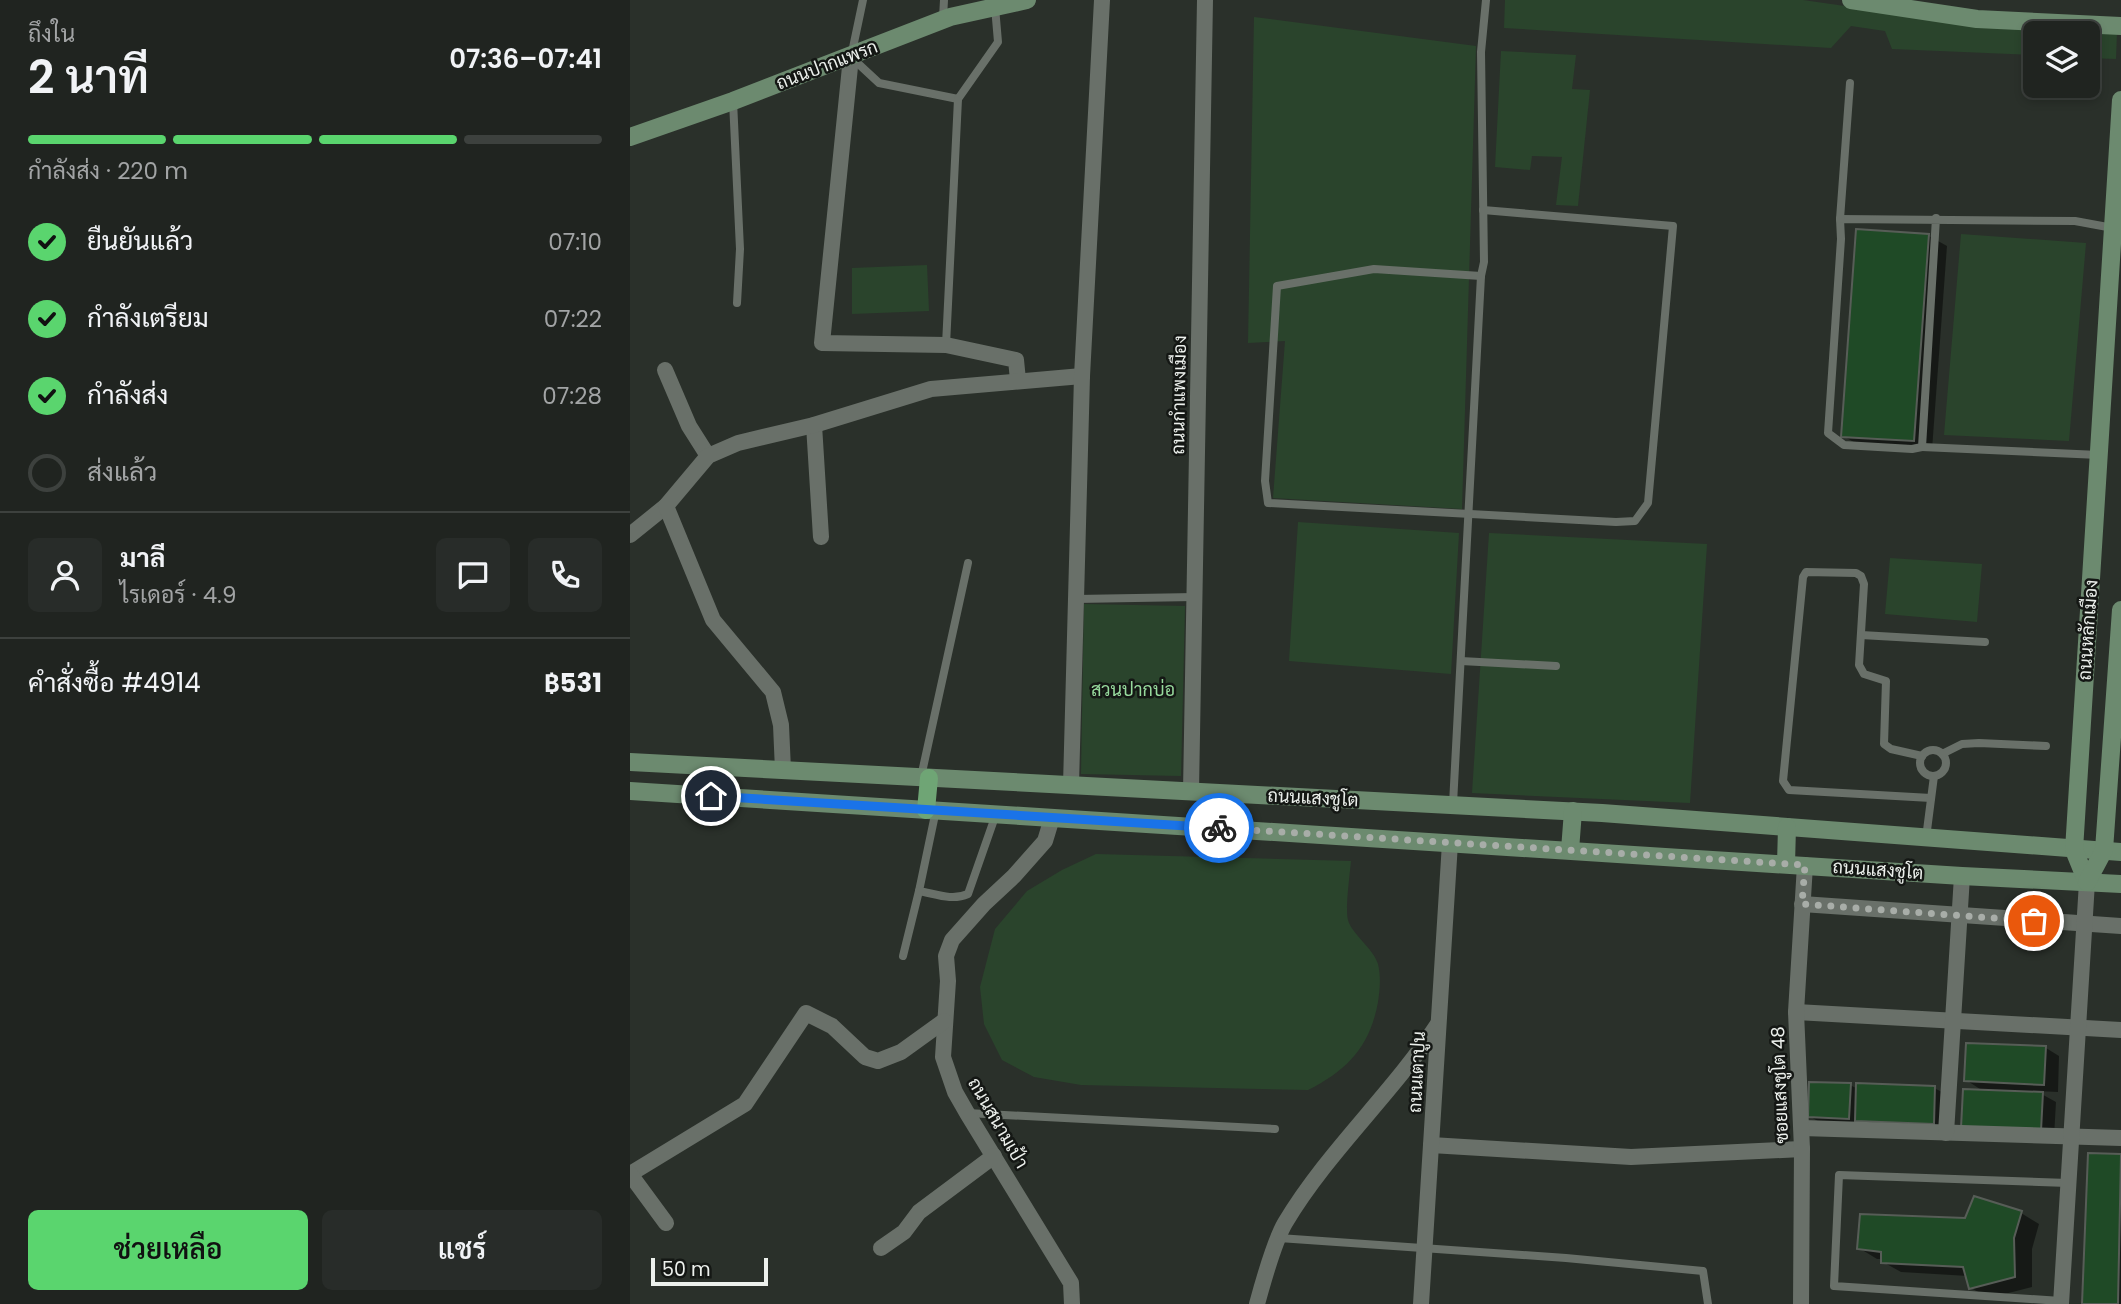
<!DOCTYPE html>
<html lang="th">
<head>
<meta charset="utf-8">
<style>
	body { margin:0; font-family:Poppins,Sarabun,sans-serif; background:#282c29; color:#f1f3f6; height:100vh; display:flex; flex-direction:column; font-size:26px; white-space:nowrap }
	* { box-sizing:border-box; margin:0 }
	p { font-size:23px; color:#a2a4a5 }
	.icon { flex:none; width:38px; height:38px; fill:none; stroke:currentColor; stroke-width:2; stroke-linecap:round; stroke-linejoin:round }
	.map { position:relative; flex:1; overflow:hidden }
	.drawer { display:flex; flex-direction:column; background:#202420; width:630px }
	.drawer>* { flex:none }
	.buttons { position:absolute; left:1393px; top:21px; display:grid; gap:14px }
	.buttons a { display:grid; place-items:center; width:77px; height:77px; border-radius:10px; background:#202420; box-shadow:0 4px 10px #0003,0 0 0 2px #3d413e; font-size:35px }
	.scale { position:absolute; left:21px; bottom:18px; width:117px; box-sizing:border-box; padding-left:7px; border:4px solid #ecf0ec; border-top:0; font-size:19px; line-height:24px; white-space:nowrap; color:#ecf0ec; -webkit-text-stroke:5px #141714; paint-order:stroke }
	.pin { position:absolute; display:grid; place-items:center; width:60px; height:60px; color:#fff; margin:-30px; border:4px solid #fff; border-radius:50%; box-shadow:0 2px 7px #0007 }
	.courier { position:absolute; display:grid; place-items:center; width:70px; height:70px; margin:-35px; border:5px solid #1a73e8; border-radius:50%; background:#fff; color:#222; box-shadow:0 2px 9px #0007 }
	.overview em { font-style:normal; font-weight:600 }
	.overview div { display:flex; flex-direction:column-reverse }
	.overview { display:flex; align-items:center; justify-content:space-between; height:119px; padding:0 28px }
	h1 { font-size:46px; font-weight:600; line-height:52px }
	.bar { display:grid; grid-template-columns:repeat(4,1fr); gap:10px 7px; align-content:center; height:84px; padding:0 28px }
	.bar i { height:9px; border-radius:5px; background:#3d413e }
	.bar .on { background:#5ad56e }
	.bar p { grid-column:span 4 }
	.line { display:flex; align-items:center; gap:18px; padding:0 28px; border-top:2px solid #3d413e }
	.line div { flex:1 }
	.round { display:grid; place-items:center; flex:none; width:74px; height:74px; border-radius:10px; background:#282c29 }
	ol { padding:0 28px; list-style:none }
	li { display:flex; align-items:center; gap:21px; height:77px }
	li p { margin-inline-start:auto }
	li .icon { padding:7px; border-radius:50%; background:#5ad56e; color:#111; stroke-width:4 }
	li:last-child { color:#a2a4a5 }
	li i { width:38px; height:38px; border:4px solid #3d413e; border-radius:50% }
	.button { display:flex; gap:14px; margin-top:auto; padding:14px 28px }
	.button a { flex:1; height:80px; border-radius:10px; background:#5ad56e; color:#111; font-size:28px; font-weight:600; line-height:80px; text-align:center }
	.button a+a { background:#282c29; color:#f1f3f6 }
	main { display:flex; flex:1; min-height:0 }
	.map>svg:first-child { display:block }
	.green { fill:#2a442c }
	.shadow { fill:#0007 }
	.building { fill:#1f4a26; stroke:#575d57; stroke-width:2 }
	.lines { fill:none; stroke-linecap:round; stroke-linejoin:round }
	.lane { stroke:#697069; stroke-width:8 }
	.street { stroke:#697069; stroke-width:16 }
	.secondary { stroke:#6c8a6f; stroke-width:18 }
	.primary { stroke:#6fa575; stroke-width:18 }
	.done { stroke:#a8ada8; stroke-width:7; stroke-dasharray:0 12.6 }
	.route { stroke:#1a73e8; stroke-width:9 }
	.labels { text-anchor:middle; stroke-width:5; stroke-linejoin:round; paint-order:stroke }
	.street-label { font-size:18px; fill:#ecf0ec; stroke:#141714 }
	.park-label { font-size:18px; fill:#97da9d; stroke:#141714 }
</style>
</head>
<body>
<main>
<section class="drawer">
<div class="overview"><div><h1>2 นาที</h1><p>ถึงใน</p></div><em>07:36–07:41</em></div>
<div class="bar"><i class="on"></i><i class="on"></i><i class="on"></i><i></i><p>กำลังส่ง · 220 m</p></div>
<ol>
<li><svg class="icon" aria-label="check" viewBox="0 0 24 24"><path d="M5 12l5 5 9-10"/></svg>ยืนยันแล้ว<p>07:10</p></li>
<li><svg class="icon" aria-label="check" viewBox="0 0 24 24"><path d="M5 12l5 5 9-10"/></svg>กำลังเตรียม<p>07:22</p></li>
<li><svg class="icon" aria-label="check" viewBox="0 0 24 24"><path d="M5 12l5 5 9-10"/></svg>กำลังส่ง<p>07:28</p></li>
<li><i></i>ส่งแล้ว</li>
</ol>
<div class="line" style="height:126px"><a class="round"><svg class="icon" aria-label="person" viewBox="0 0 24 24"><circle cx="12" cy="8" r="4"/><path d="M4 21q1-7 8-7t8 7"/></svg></a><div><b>มาลี</b><p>ไรเดอร์ · 4.9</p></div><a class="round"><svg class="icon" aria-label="chat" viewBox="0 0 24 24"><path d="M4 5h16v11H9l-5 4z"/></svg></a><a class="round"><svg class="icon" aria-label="phone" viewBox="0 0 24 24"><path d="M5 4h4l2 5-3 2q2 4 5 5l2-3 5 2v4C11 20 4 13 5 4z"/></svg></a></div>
<div class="line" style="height:91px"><div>คำสั่งซื้อ #4914</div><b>฿531</b></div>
<div class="button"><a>ช่วยเหลือ</a><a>แชร์</a></div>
</section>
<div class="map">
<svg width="1491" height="1304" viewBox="0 0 1491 1304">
	<rect width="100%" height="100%" fill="#2a302a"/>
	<g class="green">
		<polygon points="875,0 1173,0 1354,26 1487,32 1486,59 1458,58 1458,33 1405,33 1405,55 1262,49 1255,31 1221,26 1201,48 874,28"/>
		<polygon points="624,17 846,46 832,509 643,498 655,341 618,343"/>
		<polygon points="871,51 946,55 942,89 960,90 948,206 926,205 932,157 902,156 900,170 865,167"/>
		<polygon points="1331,234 1456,243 1439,441 1314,435"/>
		<polygon points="297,265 299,311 222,314 222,268"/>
		<polygon points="668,522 829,533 821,674 659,661"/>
		<polygon points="859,533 1077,544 1060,803 842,793"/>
		<polygon points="1260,558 1352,564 1347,622 1255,614"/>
		<polygon points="454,604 555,606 551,776 451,774"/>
		<path d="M466 854 721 861C720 873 715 910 718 920 721 933 743 948 748 964 751 976 750 990 748 1002 740 1046 718 1070 678 1090L451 1085 404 1077 372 1060 354 1024 350 987 365 929 397 891 432 870Z"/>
	</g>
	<g class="shadow">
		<polygon points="1299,236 1317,246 1302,450 1231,446 1213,436"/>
		<polygon points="1416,1048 1429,1056 1428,1092 1406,1091 1426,1102 1424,1137 1336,1080"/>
		<polygon points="1220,1085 1228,1089 1304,1088 1318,1095 1317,1130 1193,1124 1179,1116"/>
		<polygon points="1460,1155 1491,1156 1491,1304 1454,1304"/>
		<polygon points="1391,1213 1409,1224 1402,1249 1402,1287 1359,1298 1341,1288 1338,1276 1271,1272 1253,1262 1253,1259 1247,1259 1229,1248 1336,1220"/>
	</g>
	<g class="building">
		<polygon points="1226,229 1299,234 1284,441 1211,437"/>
		<polygon points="1336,1043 1416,1046 1414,1085 1334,1081"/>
		<polygon points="1179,1082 1221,1083 1219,1119 1178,1117"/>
		<polygon points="1226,1083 1305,1086 1304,1124 1225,1121"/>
		<polygon points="1333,1089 1413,1092 1411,1131 1331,1128"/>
		<polygon points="1458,1153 1491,1154 1488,1304 1452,1304"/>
		<polygon points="1344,1196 1392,1211 1384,1238 1385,1277 1339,1289 1333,1267 1251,1263 1251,1252 1227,1249 1230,1214 1335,1218"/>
	</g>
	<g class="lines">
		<g class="lane">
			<polyline points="233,0 221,57 249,83 328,99"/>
			<polyline points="313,18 314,0"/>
			<polyline points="103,101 110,249 107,303"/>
			<polyline points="1306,218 1292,447 1282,449 1214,445 1198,433 1211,239 1210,219 1445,221 1483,228"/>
			<polyline points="1210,219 1220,83"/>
			<polyline points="851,276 744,269 647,286 635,481 638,503 986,522 1005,521 1018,503 1043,226 853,210"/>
			<polyline points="316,345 328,99 368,42 365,7"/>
			<polyline points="1292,447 1469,455"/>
			<polyline points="446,599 565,597"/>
			<polyline points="1231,635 1355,642"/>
			<polyline points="831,661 926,666"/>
			<circle cx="1303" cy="763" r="13"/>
			<polyline points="1312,754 1332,744 1349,743 1416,746"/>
			<polyline points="1292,756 1261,749 1254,744 1256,681 1234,674 1229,665 1234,584 1231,576 1226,573 1176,572 1173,577 1153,781 1159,790 1301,798"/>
			<polyline points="291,777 338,563"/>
			<polyline points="823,804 851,276 854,262 851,52 856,0"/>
			<path d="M306 810 289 891C306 894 322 901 338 894L366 814"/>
			<polyline points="1296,838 1304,776"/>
			<polyline points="273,956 289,891"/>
			<polyline points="337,1113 645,1129"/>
			<polyline points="649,1238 936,1258 1073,1271 1078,1304"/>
			<polyline points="1431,1301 1204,1286 1209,1175 1438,1183"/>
		</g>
		<g class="street">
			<polyline points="221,57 192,343 316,345 386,360 388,380"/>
			<polyline points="35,370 59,426 78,456"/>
			<polyline points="184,425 191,537"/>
			<polyline points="0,535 36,506"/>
			<polyline points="153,770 151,725 143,692 83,620 36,506 78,456 108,443 184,425 301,389 452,376"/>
			<polyline points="441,785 452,376 472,0"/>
			<polyline points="561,791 575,0"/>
			<polyline points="422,818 415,841 384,876 354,904 322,940 316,956 318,981 313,1057 325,1092 337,1113 441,1283 442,1304"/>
			<polyline points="1172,904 1491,926"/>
			<polyline points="1166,1012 1491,1030"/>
			<polyline points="1172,1128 1491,1138"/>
			<polyline points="1316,1133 1332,876"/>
			<polyline points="801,1145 1001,1157 1172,1149"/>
			<polyline points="0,1174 115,1104 176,1013 202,1026 235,1057 248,1061 271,1052 314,1021"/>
			<polyline points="0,1174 36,1223"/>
			<polyline points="251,1248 274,1232 289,1212 364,1156"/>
			<path d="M627 1304C633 1282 644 1242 655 1223 698 1151 762 1094 808 1024"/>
			<polyline points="791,1304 820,843"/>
			<polyline points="1171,1304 1172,1149 1166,1012 1175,865"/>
			<polyline points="1431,1304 1457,882"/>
		</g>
		<g class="secondary">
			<polyline points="1221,0 1347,19 1491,26"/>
			<polyline points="0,137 103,101 320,17 397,0"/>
			<polyline points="0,762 972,813 1491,852"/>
			<polyline points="0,791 1332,876 1491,884"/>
			<polyline points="940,850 943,811"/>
			<polyline points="1156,864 1157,827"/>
			<polyline points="1457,882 1444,850 1491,100"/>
			<polyline points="1457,882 1474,850 1491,610"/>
		</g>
		<polyline class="primary" points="296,810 299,778"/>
	</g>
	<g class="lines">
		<polyline class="done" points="589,828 1175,865 1172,904 1404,921"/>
		<polyline class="route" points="81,796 589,828"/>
	</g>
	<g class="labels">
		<g class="street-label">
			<text transform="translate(197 65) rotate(-21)" y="6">ถนนปากแพรก</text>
			<text transform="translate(549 395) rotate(-89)" y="6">ถนนกำแพงเมือง</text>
			<text transform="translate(1458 630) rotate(-86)" y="6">ถนนหลักเมือง</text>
			<text transform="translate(683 798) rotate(3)" y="6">ถนนแสงชูโต</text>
			<text transform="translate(1248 870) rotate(4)" y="6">ถนนแสงชูโต</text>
			<text transform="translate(787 1072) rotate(-87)" y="6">ถนนเตาปูน</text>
			<text transform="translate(1150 1085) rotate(-92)" y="6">ซอยแสงชูโต 48</text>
			<text transform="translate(368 1123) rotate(60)" y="6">ถนนสนามเป้า</text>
		</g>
		<g class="park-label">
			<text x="503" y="696">สวนปากบ่อ</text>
		</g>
	</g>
</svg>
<div class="buttons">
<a><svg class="icon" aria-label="layers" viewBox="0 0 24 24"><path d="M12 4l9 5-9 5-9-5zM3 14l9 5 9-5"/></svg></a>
</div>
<div class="scale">50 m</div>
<div class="pin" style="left:1404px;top:921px;background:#ea580c"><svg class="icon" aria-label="bag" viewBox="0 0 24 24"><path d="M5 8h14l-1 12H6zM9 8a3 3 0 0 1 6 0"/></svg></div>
<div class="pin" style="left:81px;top:796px;background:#1f2937"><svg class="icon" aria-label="home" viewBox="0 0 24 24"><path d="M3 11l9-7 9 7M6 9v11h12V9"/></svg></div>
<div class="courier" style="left:589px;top:828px"><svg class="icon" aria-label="bike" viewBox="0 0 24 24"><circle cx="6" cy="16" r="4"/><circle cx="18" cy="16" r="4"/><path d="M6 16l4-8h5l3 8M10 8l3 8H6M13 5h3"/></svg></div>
</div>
</main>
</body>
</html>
